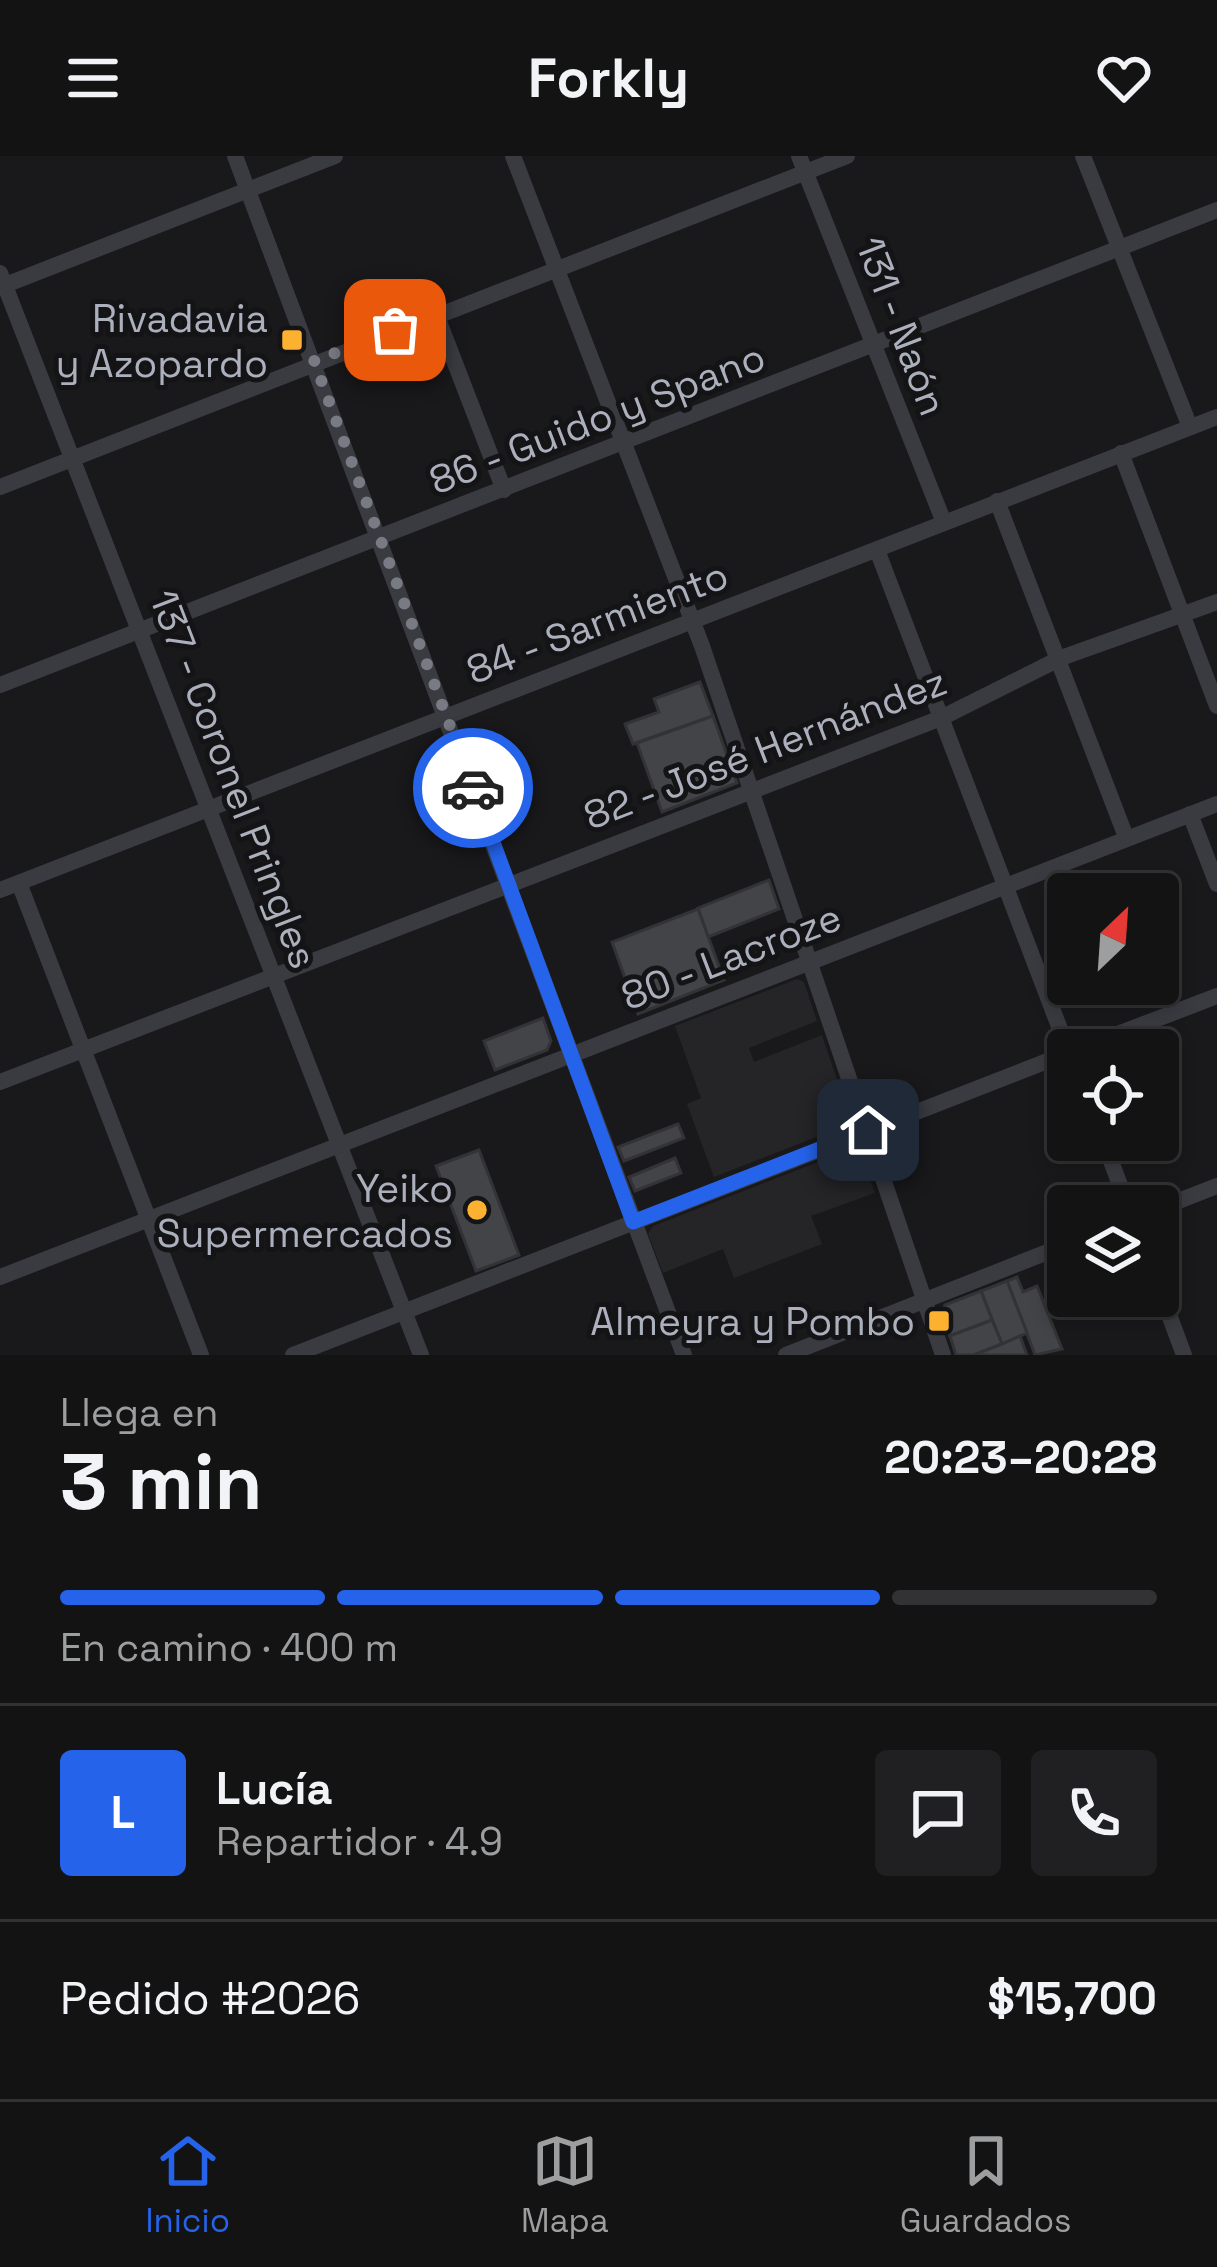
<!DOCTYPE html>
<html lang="es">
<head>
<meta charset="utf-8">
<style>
	body { margin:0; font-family:"Space Grotesk",sans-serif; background:#202022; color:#f1f3f6; height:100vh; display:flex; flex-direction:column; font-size:45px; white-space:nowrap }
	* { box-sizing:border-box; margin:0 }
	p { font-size:39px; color:#9d9ea0 }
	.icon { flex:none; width:66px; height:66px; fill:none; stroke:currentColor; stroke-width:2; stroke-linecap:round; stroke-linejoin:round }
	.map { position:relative; height:1199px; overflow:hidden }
	.sheet { display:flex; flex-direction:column; background:#131314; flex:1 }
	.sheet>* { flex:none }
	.needle { width:78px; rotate:25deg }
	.tools { position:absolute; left:1047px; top:717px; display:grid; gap:24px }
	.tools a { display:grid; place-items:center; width:132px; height:132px; border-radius:12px; background:#131314; box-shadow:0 6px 18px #0003,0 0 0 3px #323234; font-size:60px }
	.pin { position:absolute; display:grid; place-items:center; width:102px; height:102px; color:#fff; margin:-51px; border-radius:24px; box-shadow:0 6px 18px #0006 }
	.courier { position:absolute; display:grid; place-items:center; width:120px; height:120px; margin:-60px; border:9px solid #2563eb; border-radius:50%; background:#fff; color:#222; box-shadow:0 3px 15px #0007 }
	.summary em { font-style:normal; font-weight:700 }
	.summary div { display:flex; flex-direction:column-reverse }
	.summary { display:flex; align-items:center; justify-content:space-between; height:204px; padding:0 60px }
	h1 { font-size:78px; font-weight:700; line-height:90px }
	.bar { display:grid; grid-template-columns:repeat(4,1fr); gap:18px 12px; align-content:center; height:144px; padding:0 60px }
	.bar i { height:15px; border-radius:9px; background:#323234 }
	.bar .current { background:#2563eb }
	.bar p { grid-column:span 4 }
	.line { display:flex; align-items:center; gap:30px; padding:0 60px; border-top:3px solid #323234 }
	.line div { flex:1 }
	.round { display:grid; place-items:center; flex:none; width:126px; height:126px; border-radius:12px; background:#202022 }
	header { display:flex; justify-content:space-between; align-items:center; height:156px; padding:0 60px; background:#131314; font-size:54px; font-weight:700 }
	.dock { display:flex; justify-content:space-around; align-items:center; height:168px; border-top:3px solid #323234; background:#131314; font-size:33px; color:#9d9ea0 }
	.dock a { display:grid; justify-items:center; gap:6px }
	.dock .current { color:#2563eb }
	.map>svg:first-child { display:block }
	.built { fill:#252528 }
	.building { fill:#434448; stroke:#333337; stroke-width:3 }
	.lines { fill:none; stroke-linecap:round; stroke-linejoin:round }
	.minor { stroke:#3a3b41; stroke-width:16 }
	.done { stroke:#787b84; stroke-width:12; stroke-dasharray:0 21.6 }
	.route { stroke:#2563eb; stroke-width:15 }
	.poi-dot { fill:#fcb130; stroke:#141416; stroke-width:4.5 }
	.labels { text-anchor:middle; stroke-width:10; stroke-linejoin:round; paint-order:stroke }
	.poi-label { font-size:39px; fill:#abb0bc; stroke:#141416; text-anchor:end }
	.street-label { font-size:39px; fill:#abb0bc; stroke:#141416 }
</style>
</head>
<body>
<header><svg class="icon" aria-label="menu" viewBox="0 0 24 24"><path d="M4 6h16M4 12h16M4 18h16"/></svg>Forkly<svg class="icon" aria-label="heart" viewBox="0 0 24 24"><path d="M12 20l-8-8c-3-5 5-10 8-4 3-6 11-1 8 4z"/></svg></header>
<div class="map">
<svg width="1217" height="1199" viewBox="0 0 1217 1199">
	<rect width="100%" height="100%" fill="#19191b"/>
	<g class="built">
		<polygon points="797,823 804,826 817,865 749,892 754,906 822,879 850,962 847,969 714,1021 687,948 701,942 675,870"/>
		<polygon points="854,992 861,996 875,1037 811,1060 822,1088 734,1122 723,1093 663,1117 648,1078 653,1070"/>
	</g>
	<g class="building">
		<polygon points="700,526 713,560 633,588 625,568 659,556 654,543"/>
		<polygon points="713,560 737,627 662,656 637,587"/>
		<polygon points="769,724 779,753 708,781 698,752"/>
		<polygon points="698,753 724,824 638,858 612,786"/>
		<polygon points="543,862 551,885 547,894 495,914 484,885"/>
		<polygon points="678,968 684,982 624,1005 618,991"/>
		<polygon points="479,994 519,1099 476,1115 436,1010"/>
		<polygon points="675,1002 681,1017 635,1035 629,1021"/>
		<polygon points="1017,1121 1023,1136 1037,1130 1062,1193 1035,1199 1007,1125"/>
		<polygon points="1007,1125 1027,1177 1002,1188 981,1135"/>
		<polygon points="981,1135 992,1164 950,1180 942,1156 945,1149"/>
		<polygon points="992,1164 1002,1188 974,1199 956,1199 950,1180"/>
		<polygon points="1020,1180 1027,1199 974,1199 1002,1188"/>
	</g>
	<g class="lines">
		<g class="minor">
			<polyline points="235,0 684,1199"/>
			<polyline points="513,0 702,490 943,1199"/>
			<polyline points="799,0 943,364"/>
			<polyline points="1083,0 1190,271"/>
			<polyline points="0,117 421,1199"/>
			<polyline points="0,131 335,0"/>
			<polyline points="436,158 504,334"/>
			<polyline points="1121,297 1217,550"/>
			<polyline points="0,331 847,0"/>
			<polyline points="997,345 1126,681"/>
			<polyline points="877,394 1068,894"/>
			<polyline points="0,529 1217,54"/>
			<polyline points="1190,658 1217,728"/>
			<polyline points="19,727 201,1199"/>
			<polyline points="0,734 1217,261"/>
			<polyline points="1076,894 1217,840"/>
			<polyline points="0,926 941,562 1061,502 1217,446"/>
			<polyline points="1103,984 1128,1050"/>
			<polyline points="1158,1053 1217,1030"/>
			<polyline points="0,1121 1217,648"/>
			<polyline points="1158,1129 1184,1199"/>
			<polyline points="293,1199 1068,897"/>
			<polyline points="786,1199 1068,1088"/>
		</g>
	</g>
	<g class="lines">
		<polyline class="done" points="395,174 314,205 473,632"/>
		<polyline class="route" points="473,632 633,1066 868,974"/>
	</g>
	<g class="poi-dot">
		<rect x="280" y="172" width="24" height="24" rx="6"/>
		<circle cx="477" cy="1054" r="12"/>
		<rect x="927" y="1153" width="24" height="24" rx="6"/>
	</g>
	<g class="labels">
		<g class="poi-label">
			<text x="268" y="176">Rivadavia<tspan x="268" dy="45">y Azopardo</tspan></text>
			<text x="453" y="1046">Yeiko<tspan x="453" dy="45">Supermercados</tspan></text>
			<text x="915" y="1179">Almeyra y Pombo</text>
		</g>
		<g class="street-label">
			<text transform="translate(902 170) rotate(69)" y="14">131 - Naón</text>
			<text transform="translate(597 262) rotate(-21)" y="14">86 - Guido y Spano</text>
			<text transform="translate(597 466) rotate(-21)" y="14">84 - Sarmiento</text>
			<text transform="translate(765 592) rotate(-21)" y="14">82 - José Hernández</text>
			<text transform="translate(234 623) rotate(69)" y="14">137 - Coronel Pringles</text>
			<text transform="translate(731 800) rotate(-21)" y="14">80 - Lacroze</text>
		</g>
	</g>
</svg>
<div class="tools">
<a><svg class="needle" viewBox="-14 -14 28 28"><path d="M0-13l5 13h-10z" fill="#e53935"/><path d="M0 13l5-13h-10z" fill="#9d9ea0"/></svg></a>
<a><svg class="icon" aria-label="locate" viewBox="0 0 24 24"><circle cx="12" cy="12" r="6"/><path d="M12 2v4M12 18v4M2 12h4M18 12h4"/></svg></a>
<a><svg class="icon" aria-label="layers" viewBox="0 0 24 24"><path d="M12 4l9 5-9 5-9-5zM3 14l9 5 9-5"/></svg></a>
</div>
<div class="pin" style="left:395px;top:174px;background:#ea580c"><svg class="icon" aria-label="bag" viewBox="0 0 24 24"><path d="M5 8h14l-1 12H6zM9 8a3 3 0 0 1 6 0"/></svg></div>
<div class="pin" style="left:868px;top:974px;background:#1f2937"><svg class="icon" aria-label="home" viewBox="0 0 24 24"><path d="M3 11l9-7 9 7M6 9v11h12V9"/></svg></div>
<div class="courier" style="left:473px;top:632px"><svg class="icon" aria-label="car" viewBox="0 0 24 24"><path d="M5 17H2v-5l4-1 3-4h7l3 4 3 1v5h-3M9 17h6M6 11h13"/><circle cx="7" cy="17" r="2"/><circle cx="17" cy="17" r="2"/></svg></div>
</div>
<section class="sheet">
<div class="summary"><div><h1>3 min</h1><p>Llega en</p></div><em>20:23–20:28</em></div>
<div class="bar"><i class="current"></i><i class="current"></i><i class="current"></i><i></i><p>En camino · 400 m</p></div>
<div class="line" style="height:216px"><b class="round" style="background:#2563eb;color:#fff">L</b><div><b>Lucía</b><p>Repartidor · 4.9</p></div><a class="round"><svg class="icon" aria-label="chat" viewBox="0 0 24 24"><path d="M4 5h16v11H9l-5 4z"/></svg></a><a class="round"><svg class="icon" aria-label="phone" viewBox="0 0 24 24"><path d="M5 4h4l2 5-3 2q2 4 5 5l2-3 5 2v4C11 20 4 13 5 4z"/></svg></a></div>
<div class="line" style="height:156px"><div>Pedido #2026</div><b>$15,700</b></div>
</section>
<nav class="dock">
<a class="current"><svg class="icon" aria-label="home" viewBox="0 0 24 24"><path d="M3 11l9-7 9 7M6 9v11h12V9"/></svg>Inicio</a>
<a><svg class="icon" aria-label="map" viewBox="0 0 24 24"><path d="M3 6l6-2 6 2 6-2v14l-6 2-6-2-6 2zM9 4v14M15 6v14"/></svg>Mapa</a>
<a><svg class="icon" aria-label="saved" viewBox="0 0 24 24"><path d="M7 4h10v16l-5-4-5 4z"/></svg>Guardados</a>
</nav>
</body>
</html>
